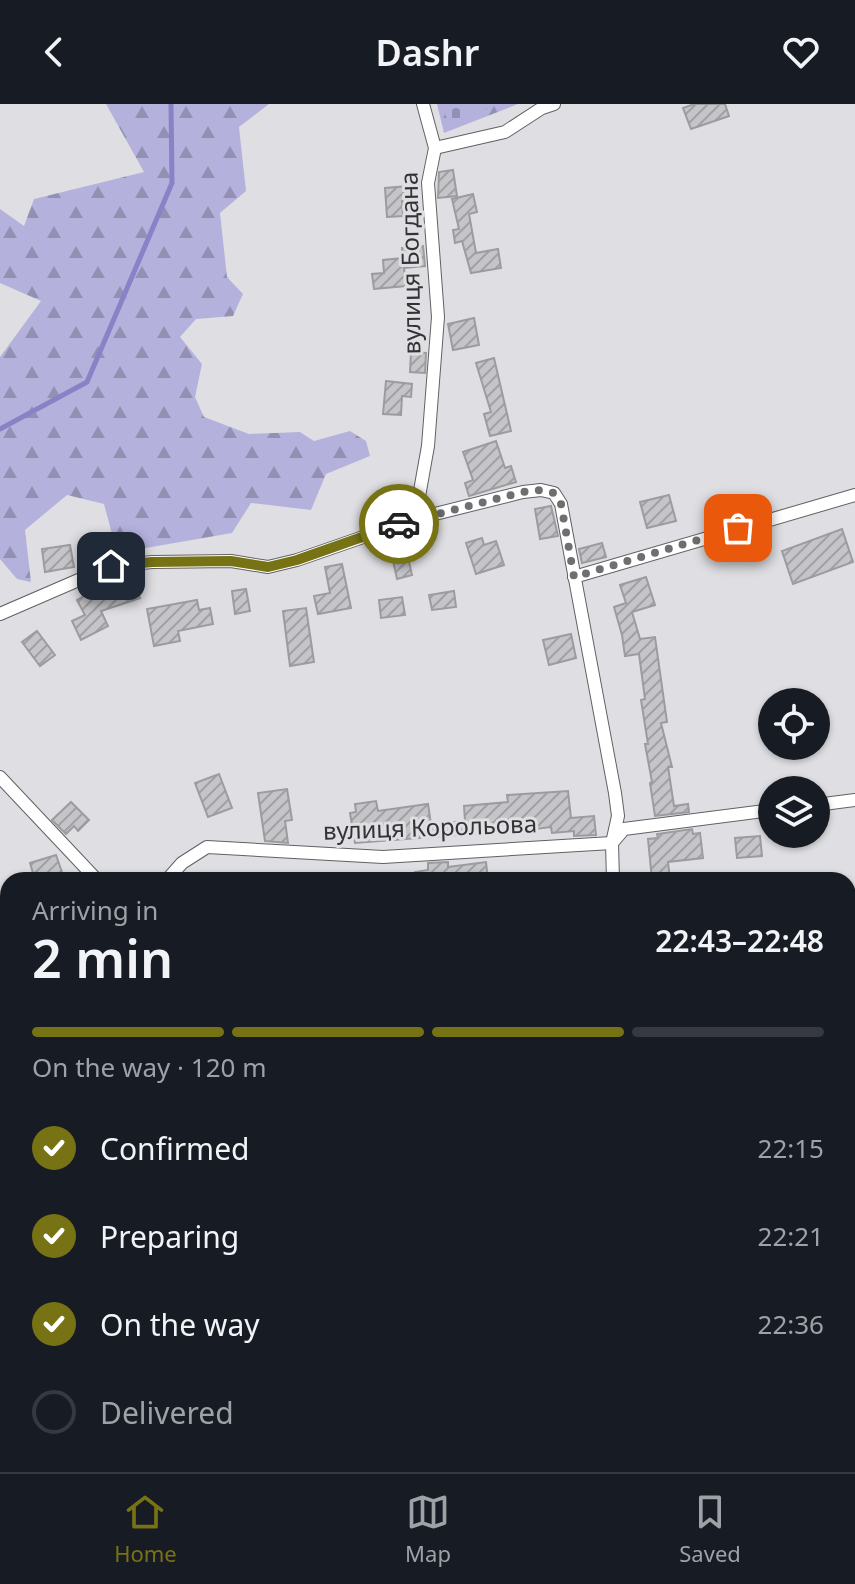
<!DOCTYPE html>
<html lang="en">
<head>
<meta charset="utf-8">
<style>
	body { margin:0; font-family:"Noto Sans",sans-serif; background:#242831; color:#f1f3f6; height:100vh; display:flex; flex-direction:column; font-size:30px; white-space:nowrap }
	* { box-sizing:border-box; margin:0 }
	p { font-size:26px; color:#9ea1a6 }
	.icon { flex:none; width:44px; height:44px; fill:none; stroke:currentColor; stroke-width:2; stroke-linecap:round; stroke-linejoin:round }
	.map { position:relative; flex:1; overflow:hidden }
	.details { position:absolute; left:0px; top:768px; width:856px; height:600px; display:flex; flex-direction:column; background:#171b24; border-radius:24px 24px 0 0; box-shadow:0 2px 6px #0004 }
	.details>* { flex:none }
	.buttons { position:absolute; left:758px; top:584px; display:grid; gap:16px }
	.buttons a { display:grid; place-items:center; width:72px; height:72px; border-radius:50%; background:#171b24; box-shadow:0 2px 6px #0004; font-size:40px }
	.pin { position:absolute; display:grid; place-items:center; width:68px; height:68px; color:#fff; margin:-34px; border-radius:16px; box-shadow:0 4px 12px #0006 }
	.courier { position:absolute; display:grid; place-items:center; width:80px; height:80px; margin:-40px; border:6px solid #777214; border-radius:50%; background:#fff; color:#222; box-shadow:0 2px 10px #0007 }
	.summary em { font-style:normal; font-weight:600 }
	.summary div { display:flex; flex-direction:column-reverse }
	.summary { display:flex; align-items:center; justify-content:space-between; height:136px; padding:0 32px }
	h1 { font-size:52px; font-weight:600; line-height:60px }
	.bar { display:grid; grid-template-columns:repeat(4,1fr); gap:12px 8px; align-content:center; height:96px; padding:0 32px }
	.bar i { height:10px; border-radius:6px; background:#363941 }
	.bar .on { background:#777214 }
	.bar p { grid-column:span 4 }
	ol { padding:0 32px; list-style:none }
	li { display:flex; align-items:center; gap:24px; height:88px }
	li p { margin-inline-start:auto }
	li .icon { padding:8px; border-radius:50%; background:#777214; color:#fff; stroke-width:4 }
	li:last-child { color:#9ea1a6 }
	li i { width:44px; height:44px; border:4px solid #363941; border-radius:50% }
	header { display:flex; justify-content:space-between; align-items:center; height:104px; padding:0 32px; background:#171b24; font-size:36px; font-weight:600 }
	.tab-bar { display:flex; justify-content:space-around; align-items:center; height:112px; border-top:2px solid #363941; background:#171b24; font-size:22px; color:#9ea1a6 }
	.tab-bar a { display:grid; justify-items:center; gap:4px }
	.tab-bar .on { color:#777214 }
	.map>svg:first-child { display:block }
	.built { fill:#d3d3de }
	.forest { fill:url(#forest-firs) }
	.cemetery { fill:url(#cemetery-stones) }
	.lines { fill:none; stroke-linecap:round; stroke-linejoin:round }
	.stream { stroke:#8883c6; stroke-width:5 }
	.building { fill:url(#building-hatch); stroke:#9c9ca0; stroke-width:2 }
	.street-casing { stroke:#616164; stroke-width:14 }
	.street { stroke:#fff; stroke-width:12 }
	.done { stroke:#6f6f71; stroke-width:8; stroke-dasharray:0 14.4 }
	.route { stroke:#777214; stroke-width:10 }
	.labels { text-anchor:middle; stroke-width:6; stroke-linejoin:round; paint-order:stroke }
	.street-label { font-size:24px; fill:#333334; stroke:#dfdfe3 }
</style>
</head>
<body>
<header><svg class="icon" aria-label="back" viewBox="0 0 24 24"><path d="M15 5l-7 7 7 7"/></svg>Dashr<svg class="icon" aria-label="heart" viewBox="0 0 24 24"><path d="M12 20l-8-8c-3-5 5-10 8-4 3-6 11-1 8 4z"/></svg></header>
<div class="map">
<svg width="855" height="1368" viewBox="0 0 855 1368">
	<defs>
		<pattern id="forest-firs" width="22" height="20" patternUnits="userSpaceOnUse" patternTransform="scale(2)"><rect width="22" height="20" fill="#b4b2dc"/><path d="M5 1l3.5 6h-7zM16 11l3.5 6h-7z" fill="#9391b3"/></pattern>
		<pattern id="cemetery-stones" width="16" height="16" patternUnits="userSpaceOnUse" patternTransform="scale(2)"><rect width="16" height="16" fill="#b4b2dc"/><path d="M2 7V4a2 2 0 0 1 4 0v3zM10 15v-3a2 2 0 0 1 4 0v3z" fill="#9391b3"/></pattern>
		<pattern id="building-hatch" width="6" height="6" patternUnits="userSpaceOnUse" patternTransform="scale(2)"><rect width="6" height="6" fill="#c5c5c9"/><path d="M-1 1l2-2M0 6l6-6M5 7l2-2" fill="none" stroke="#a1a1a4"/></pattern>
	</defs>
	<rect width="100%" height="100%" fill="#dfdfe3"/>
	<polygon class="built" points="8,1302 8,1360 95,1360 99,1368 0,1368 0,1306"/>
	<g class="forest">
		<polygon points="106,0 269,0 239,23 246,87 220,109 227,173 243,190 233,212 196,215 180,233 202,260 195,293 204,313 249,330 300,328 314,337 350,327 366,337 370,352 326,370 311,406 251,399 232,429 117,449 104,400 67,391 25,426 31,478 17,475 0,455 0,253 41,197 0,179 0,105 24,122 34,95 144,68"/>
		<polygon points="437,0 518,0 444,29"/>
		<polygon points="855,1057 855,1368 774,1368 779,1360 848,1360 848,1062"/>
	</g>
	<polygon class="cemetery" points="442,0 499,0 448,19"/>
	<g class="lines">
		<polyline class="stream" points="0,325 87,278 172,79 171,0"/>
	</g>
	<g class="building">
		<polygon points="694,0 725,0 729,12 691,25 683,4"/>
		<polygon points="453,66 457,92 438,94 439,68"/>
		<polygon points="408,82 409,97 402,97 403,112 387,113 385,84"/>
		<polygon points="473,90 477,108 469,110 476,149 498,145 501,164 471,169 462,137 455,139 453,126 459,125 452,95"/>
		<polygon points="423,142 425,162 404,164 406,182 374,185 372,170 384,169 383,156 403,154 402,144"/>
		<polygon points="474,214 479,241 453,246 448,220"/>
		<polygon points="411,248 426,249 425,269 410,268"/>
		<polygon points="494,254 511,327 490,332 484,310 491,308 476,259"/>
		<polygon points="386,277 412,280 411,293 402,292 401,311 383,310"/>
		<polygon points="496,337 505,364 511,362 516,378 469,392 465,379 473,376 463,348"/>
		<polygon points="669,391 676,417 647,424 640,398"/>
		<polygon points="551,402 558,432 540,435 535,405"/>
		<polygon points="842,425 853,458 793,480 782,447"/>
		<polygon points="482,434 484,441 496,437 504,461 476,470 466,439"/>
		<polygon points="602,439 606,453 582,459 579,445"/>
		<polygon points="70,441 74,463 45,468 42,445"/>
		<polygon points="407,449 412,471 397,475 392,452"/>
		<polygon points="342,460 351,504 318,510 314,492 330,489 325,463"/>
		<polygon points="132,470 140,494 101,507 108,522 81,536 72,517 85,511 77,496 100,482"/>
		<polygon points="646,473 655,501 632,508 640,535 655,533 667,618 661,619 672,663 668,663 674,702 688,700 689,708 655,712 650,679 652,678 645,640 648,640 641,596 645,595 639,550 625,552 622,531 614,503 626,499 620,481"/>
		<polygon points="246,485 250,507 235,510 232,487"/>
		<polygon points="454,487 456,503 432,506 429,491"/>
		<polygon points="402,493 405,511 381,514 379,496"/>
		<polygon points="197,496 199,506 210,504 213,520 178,527 180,537 154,542 147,505"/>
		<polygon points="306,504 314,558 290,562 283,507"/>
		<polygon points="37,527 55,551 40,562 22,538"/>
		<polygon points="571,530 576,554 549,561 543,536"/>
		<polygon points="219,670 232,704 208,713 195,679"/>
		<polygon points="287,685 292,716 285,717 288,739 265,737 258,689"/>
		<polygon points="568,687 571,714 594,712 596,731 574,732 574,727 552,729 551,723 511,728 510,720 482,722 482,729 355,739 350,709 356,708 355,700 376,697 378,707 428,700 431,720 465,717 464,702 508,698 507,691"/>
		<polygon points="71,698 89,716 78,727 74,722 66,730 52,716"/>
		<polygon points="692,725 693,730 700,729 703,754 668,758 670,776 652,776 648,735 658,734 657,730"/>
		<polygon points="760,732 762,752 737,754 735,734"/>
		<polygon points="56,751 62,768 35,776 30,759"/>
		<polygon points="448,758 448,763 486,758 488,776 415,776 415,768 428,766 428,759"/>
	</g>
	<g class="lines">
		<g class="street-casing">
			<g id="street">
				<polyline points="435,44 505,28 542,4 554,0"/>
				<polyline points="415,415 428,342 438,213 428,79 435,44 423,0"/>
				<polyline points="574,473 855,391"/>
				<polyline points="0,510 111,462 152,458 231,457 268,463 297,456 415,415 523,388 541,386 554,389 561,400 615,689 618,712 612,739 613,776"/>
				<polyline points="0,673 97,776"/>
				<polyline points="816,701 855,696"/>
				<polyline points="167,776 182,759 207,743 383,753 612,739 624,725 772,706"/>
				<polyline points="318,1360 320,1368"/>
				<polyline points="554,1368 555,1360"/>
			</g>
		</g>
		<use href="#street" class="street"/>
	</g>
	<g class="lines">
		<polyline class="done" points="399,420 523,388 541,386 554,389 561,400 574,473 738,424"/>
		<polyline class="route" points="111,462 152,458 231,457 268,463 297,456 399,420"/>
	</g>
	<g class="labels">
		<g class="street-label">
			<text transform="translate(411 159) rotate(-91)" y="8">вулиця Богдана</text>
			<text transform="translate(430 724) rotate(-2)" y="8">вулиця Корольова</text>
		</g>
	</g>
</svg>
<div class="buttons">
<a><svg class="icon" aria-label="locate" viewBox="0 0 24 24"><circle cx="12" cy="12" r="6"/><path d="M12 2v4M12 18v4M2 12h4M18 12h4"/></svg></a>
<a><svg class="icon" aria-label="layers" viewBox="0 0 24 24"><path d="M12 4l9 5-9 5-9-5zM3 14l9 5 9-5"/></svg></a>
</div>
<div class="pin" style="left:738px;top:424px;background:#ea580c"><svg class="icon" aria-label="bag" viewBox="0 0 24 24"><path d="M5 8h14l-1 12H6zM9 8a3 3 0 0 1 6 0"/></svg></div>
<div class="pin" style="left:111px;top:462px;background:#1f2937"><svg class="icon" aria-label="home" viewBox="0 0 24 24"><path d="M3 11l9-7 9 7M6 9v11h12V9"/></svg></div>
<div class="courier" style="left:399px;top:420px"><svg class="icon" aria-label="car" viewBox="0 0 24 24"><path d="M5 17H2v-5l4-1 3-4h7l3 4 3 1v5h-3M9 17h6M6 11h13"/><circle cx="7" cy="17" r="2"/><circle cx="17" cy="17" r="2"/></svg></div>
<section class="details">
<div class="summary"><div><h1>2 min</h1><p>Arriving in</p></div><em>22:43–22:48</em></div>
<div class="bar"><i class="on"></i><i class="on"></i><i class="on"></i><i></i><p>On the way · 120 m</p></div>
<ol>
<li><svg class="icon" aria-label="check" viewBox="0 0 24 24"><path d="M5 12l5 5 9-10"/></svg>Confirmed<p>22:15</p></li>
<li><svg class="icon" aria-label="check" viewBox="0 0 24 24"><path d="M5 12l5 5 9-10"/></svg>Preparing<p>22:21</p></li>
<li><svg class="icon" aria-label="check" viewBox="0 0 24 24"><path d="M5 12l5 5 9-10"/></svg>On the way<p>22:36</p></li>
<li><i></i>Delivered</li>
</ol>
</section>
</div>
<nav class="tab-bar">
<a class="on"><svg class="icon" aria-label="home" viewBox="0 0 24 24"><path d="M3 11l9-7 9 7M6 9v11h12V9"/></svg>Home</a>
<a><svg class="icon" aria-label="map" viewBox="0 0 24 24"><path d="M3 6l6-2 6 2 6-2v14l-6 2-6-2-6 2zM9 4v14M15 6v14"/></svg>Map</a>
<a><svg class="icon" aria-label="saved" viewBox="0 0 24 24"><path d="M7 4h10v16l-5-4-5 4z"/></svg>Saved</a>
</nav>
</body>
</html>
